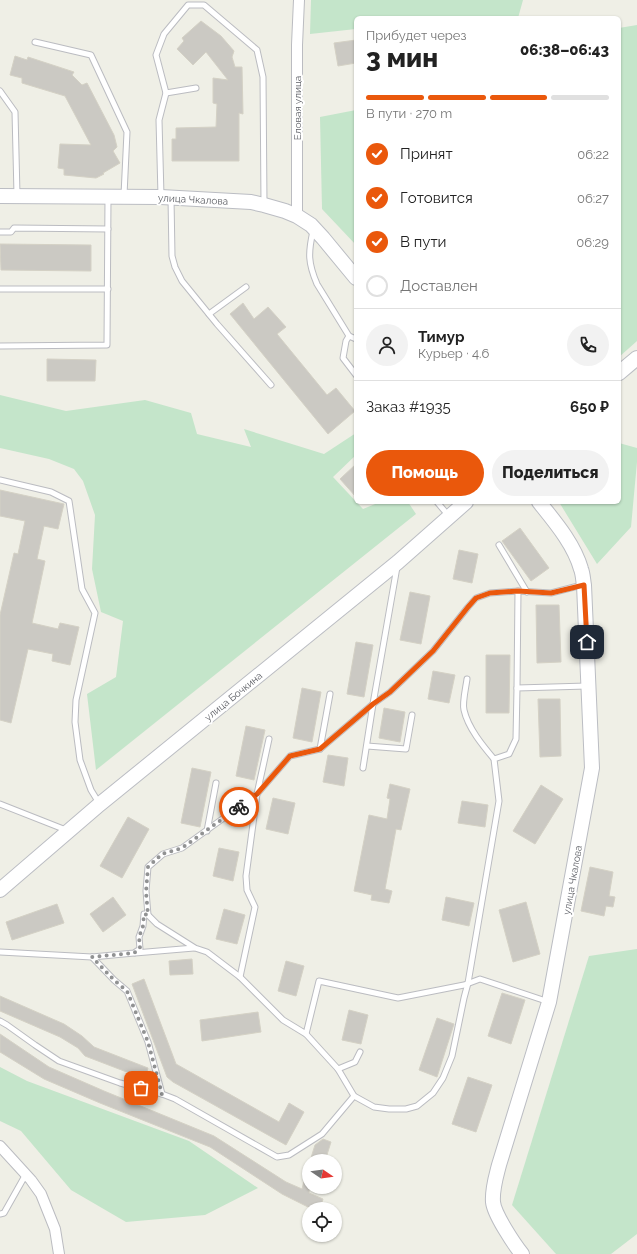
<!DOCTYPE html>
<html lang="ru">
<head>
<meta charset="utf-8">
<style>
	body { margin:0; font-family:Raleway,sans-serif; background:#f2f2f2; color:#222; height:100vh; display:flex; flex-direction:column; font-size:15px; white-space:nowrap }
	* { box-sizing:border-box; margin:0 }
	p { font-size:13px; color:#767676 }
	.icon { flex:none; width:22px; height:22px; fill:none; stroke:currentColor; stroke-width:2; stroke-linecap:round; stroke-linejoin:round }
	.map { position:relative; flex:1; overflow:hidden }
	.side { position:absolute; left:354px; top:16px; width:267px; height:488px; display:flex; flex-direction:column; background:#fff; border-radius:6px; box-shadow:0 1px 3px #0004 }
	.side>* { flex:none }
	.needle { width:26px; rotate:103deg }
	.controls { position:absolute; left:302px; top:1154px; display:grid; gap:8px }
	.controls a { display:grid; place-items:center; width:40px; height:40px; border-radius:50%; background:#fff; box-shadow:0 1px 3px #0004; font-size:20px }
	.pin { position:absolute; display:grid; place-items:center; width:34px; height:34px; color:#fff; margin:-17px; border-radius:8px; box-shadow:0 2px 6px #0006 }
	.courier { position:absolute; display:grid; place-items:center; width:40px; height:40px; margin:-20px; border:3px solid #ea580c; border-radius:50%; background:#fff; color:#222; box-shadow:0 1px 5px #0007 }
	.head em { font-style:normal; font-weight:800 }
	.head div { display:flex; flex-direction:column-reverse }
	.head { display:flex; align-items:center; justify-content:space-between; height:68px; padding:0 12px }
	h1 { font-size:26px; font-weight:800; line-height:30px }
	.bar { display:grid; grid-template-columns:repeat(4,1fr); gap:6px 4px; align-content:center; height:48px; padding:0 12px }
	.bar i { height:5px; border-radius:3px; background:#e0e0e0 }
	.bar .on { background:#ea580c }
	.bar p { grid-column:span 4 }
	.line { display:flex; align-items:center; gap:10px; padding:0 12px; border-top:1px solid #e0e0e0 }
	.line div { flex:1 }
	.round { display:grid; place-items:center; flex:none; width:42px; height:42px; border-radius:21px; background:#f2f2f2 }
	ol { padding:0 12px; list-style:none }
	li { display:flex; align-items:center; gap:12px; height:44px }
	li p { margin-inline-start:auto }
	li .icon { padding:4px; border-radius:50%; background:#ea580c; color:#fff; stroke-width:4 }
	li:last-child { color:#767676 }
	li i { width:22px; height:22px; border:2px solid #e0e0e0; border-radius:50% }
	.primary-button { display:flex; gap:8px; margin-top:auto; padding:8px 12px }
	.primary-button a { flex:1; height:46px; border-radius:24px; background:#ea580c; color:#fff; font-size:16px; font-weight:800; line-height:46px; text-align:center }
	.primary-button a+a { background:#f2f2f2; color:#222 }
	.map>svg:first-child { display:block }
	.green { fill:#c4e5ca }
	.building { fill:#cbc9c3; stroke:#d4d1c5 }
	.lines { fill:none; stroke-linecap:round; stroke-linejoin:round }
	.lane-casing { stroke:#bbbcc1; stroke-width:7 }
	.street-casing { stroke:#bbbcc1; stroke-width:12 }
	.secondary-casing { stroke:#bbbdc3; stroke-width:16 }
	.lane { stroke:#fff; stroke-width:5 }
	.street { stroke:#fff; stroke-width:10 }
	.secondary { stroke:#fff; stroke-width:14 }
	.done { stroke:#919293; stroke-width:4; stroke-dasharray:0 7.2 }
	.route { stroke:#ea580c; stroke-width:5 }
	.labels { text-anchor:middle; stroke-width:4; stroke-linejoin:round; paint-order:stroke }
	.street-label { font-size:10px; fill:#5e6066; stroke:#fff }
</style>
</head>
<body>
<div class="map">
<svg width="637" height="1254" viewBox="0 0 637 1254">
	<rect width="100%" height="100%" fill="#efefe6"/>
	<g class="green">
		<polygon points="311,0 523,0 518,18 356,18 356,29 310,34"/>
		<polygon points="637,25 637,341 619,357 619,28"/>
		<polygon points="356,110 356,245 322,209 320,117"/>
		<polygon points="0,395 66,411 145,400 191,413 197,434 251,447 244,429 324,454 356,433 356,455 333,477 363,509 380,502 408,502 416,514 96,770 87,694 116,677 123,621 101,612 92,569 95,515 83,481 74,469 49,459 0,448"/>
		<polygon points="619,443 637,448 637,462 631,527 597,564 559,502 619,502"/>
		<polygon points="637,949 637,1234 611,1254 556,1254 512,1205 589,956"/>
		<polygon points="0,1067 27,1081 189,1141 258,1188 205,1215 126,1222 71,1190 21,1131 0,1121"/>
	</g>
	<g class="building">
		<polygon points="201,21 221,36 234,51 232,57 235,67 242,67 243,114 239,113 239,161 172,161 172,139 176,139 176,128 216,127 217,104 213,103 213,78 228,80 206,52 193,65 177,49 184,41 182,38"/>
		<polygon points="356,40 356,63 338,66 334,43"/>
		<polygon points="15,56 27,60 28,57 74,72 72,75 82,85 87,83 114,135 117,147 113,151 120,163 103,173 104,174 96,178 64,175 64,169 58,168 60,144 91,145 65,96 22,83 22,78 10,75"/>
		<polygon points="0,244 91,245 91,271 1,270"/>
		<polygon points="243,303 254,319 268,307 286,327 277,334 327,395 336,388 355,411 328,434 230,314"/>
		<polygon points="47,359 96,360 95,381 47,381"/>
		<polygon points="356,464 356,497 340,479"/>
		<polygon points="0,490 64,504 58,529 44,526 37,559 45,561 32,623 58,629 60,623 79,627 70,665 52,661 53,654 28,649 11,723 0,720 0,615 14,553 18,554 25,521 0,516"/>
		<polygon points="520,528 549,568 531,581 502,541"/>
		<polygon points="459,550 478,554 472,583 453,579"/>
		<polygon points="410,592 430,596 421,644 400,640"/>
		<polygon points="536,605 559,605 561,662 537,663"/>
		<polygon points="356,642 373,645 364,697 347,694"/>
		<polygon points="486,655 510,655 509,713 486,713"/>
		<polygon points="433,671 455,675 449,703 428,699"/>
		<polygon points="302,688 321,692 312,742 293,738"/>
		<polygon points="538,699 560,699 561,756 540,757"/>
		<polygon points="384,708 405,712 400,742 379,738"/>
		<polygon points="246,726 265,730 254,780 236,776"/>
		<polygon points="328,755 348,758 344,786 323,782"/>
		<polygon points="192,768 211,772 200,827 181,823"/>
		<polygon points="390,784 410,789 401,830 396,829 385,889 392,891 389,903 371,900 372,895 354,891 369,815 387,819 390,799 387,798"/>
		<polygon points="541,785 563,799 535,844 513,831"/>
		<polygon points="273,798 295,803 288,834 266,829"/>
		<polygon points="462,801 488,805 485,827 458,823"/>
		<polygon points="128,817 149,829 122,878 100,866"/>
		<polygon points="219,848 239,852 233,881 213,876"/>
		<polygon points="590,867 613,872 609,896 615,897 613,907 606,906 604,916 581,911"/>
		<polygon points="113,897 126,915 103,932 90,914"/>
		<polygon points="446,897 474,903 469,926 442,920"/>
		<polygon points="526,902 540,954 513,962 499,910"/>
		<polygon points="57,904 64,923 12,940 6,922"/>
		<polygon points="224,909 245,915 237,944 216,939"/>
		<polygon points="192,959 193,974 170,975 169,961"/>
		<polygon points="286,961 304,966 296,996 278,991"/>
		<polygon points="144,979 176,1064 279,1122 289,1103 304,1112 286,1145 173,1082 167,1077 132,984"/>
		<polygon points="502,993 525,1000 511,1044 488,1036"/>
		<polygon points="0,996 64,1024 82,1036 94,1047 148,1068 145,1079 85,1056 78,1048 60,1037 0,1011"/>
		<polygon points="349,1010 368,1015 361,1044 342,1040"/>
		<polygon points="258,1012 261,1032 202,1041 200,1020"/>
		<polygon points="437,1018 454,1024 437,1077 419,1070"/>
		<polygon points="0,1034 49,1067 104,1091 214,1136 286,1182 302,1189 306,1173 309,1173 309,1193 323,1199 320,1209 312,1209 282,1194 210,1147 100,1103 44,1079 0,1052"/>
		<polygon points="468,1077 492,1085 476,1132 452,1124"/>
		<polygon points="323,1139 331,1142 325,1161 310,1161 315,1145"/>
	</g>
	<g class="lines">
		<g class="lane-casing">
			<g id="lane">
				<polyline points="35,42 91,55 127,132 124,195"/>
				<polyline points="0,91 15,112 17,195"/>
				<polyline points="166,93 196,88"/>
				<polyline points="161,196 159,120 166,93 156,55 164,34 188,5 204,5 257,50 263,77 264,204"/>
				<polyline points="171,198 172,256 175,267 182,281 217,324 271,385"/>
				<path d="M313 231C308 253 308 263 317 284L349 336 356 339"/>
				<polyline points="0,232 11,232 14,228 108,229"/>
				<polyline points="0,289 108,289"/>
				<polyline points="210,315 209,314 246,287"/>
				<polyline points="349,336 346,341 343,358 356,375"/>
				<polyline points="0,346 107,345 108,198"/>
				<polyline points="0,480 51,492 69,501 82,589 95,613 76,700 75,722 80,760 91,790 99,803"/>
				<polyline points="437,502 448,515"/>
				<polyline points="499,545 527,592"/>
				<path d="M467 679C466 687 462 703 464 710 468 728 483 746 494 759"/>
				<polyline points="517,688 518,591"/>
				<polyline points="367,746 406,749 412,715"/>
				<polyline points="320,749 330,694"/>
				<polyline points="363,768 373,704 397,567"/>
				<polyline points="0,804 66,830"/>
				<polyline points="207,831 216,783"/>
				<polyline points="148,915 157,924 195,948 207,952 240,977 283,1020 306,1034 319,981 398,998 464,985 480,979 549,1002"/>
				<polyline points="0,952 92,957 134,953 140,949 139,937 143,926 144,914 148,915 146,891 148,867 163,854 182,848 257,794 290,756 320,749 373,704 390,692 433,651 468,607 476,598 490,593 518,591 551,593 582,585"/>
				<polyline points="135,953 194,948"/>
				<polyline points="92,957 114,980 127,991 148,1042 162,1094 175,1099 277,1157 289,1155 322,1134 354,1096"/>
				<polyline points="240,977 255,907 247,890 246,876 257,794 269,739"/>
				<polyline points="0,1021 7,1025 35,1045 59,1061 120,1083 162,1094"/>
				<polyline points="306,1034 338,1069 355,1062 360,1052"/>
				<polyline points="338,1069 354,1096 374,1107 389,1109 406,1109 417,1106 433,1093 443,1078 452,1056 464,998 468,983 499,801 494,759 509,754 516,739 517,688 587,686"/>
				<polyline points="0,1214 4,1213 26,1174"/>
			</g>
		</g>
		<g class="street-casing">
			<g id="street">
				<polyline points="297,216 297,45 299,0"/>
				<polyline points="0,1146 31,1180 41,1194 55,1229 59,1254"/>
			</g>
		</g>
		<g class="secondary-casing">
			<g id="secondary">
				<polyline points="0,196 161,197 251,202 264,205 285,211 297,216 311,225 323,238 356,278"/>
				<polyline points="619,373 637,358"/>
				<polyline points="0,890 100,804 398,562 466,502"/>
				<path d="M522 1254C514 1244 494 1214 493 1202 492 1189 496 1177 499 1165L549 1002 592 768 584 585C583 580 583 574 581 569 574 544 555 522 539 502"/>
			</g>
		</g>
		<use href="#lane" class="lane"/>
		<use href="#street" class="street"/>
		<use href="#secondary" class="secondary"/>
	</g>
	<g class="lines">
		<polyline class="done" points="141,1088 162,1094 148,1042 127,991 114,980 92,957 134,953 140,948 139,937 143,926 144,914 148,915 146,892 148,867 162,854 182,848 239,807"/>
		<polyline class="route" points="239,807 257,794 290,756 320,749 373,704 390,692 433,651 468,607 476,598 490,593 518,591 551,593 584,585 587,642"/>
	</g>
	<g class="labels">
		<g class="street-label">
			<text transform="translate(297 108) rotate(-90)" y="4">Еловая улица</text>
			<text transform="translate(193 199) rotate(3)" y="4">улица Чкалова</text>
			<text transform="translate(233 696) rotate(-39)" y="4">улица Бочкина</text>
			<text transform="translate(572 880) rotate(-80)" y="4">улица Чкалова</text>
		</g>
	</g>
</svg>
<div class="controls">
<a><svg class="needle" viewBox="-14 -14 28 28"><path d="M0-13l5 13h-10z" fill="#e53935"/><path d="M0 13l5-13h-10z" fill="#767676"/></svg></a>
<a><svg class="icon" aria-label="locate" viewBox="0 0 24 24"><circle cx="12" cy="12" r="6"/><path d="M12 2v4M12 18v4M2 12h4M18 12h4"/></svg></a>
</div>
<div class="pin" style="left:141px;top:1088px;background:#ea580c"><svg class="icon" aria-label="bag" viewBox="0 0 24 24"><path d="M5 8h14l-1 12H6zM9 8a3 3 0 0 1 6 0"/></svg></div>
<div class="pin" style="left:587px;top:642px;background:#1f2937"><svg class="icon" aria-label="home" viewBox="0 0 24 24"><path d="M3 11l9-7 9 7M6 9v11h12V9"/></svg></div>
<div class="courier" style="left:239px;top:807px"><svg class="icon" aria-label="bike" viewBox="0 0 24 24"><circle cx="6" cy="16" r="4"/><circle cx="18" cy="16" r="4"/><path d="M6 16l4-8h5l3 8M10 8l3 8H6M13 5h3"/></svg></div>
<section class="side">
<div class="head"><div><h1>3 мин</h1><p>Прибудет через</p></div><em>06:38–06:43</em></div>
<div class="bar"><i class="on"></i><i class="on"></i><i class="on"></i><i></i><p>В пути · 270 m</p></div>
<ol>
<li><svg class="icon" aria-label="check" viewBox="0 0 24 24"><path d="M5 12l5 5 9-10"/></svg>Принят<p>06:22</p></li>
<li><svg class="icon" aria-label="check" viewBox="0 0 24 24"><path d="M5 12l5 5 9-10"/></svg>Готовится<p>06:27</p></li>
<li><svg class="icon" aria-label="check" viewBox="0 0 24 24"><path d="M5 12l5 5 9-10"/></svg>В пути<p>06:29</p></li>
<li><i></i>Доставлен</li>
</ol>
<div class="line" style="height:72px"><a class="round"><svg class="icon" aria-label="person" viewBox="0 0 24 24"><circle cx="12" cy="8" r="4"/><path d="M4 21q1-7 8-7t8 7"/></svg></a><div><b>Тимур</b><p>Курьер · 4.6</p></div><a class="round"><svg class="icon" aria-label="phone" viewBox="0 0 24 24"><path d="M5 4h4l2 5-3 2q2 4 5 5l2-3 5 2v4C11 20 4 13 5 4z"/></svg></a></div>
<div class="line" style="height:52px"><div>Заказ #1935</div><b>650 ₽</b></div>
<div class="primary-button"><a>Помощь</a><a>Поделиться</a></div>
</section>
</div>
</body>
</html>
